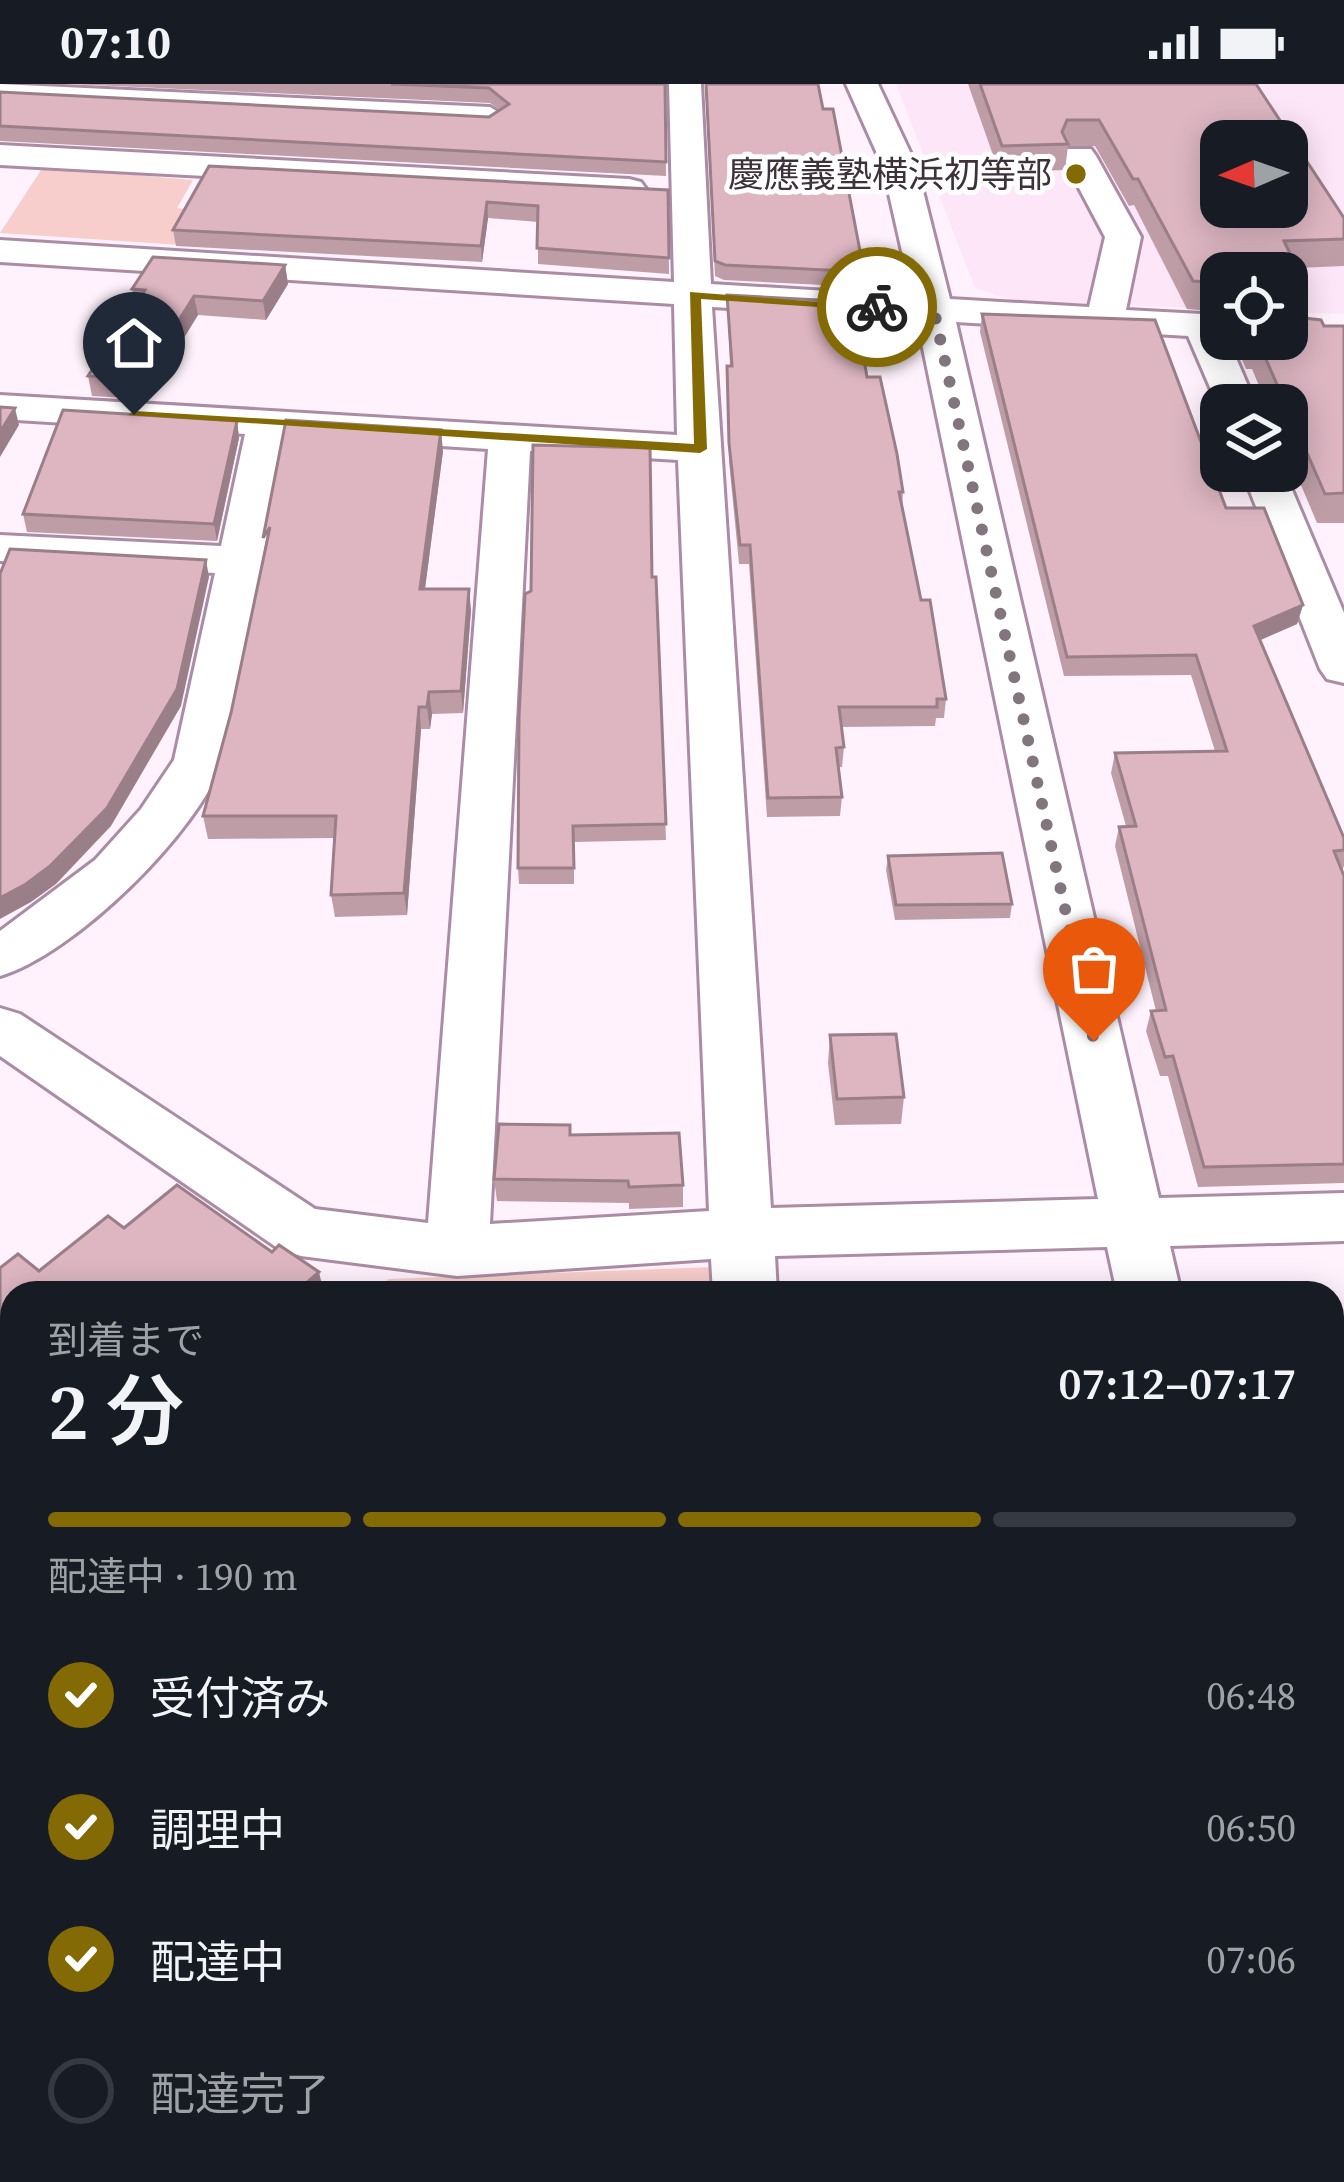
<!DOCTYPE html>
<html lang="ja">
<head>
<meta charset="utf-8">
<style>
	body { margin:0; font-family:"Source Serif 4","Noto Sans JP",serif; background:#242831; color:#f1f3f6; height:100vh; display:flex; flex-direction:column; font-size:45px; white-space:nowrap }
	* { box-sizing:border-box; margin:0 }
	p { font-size:39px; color:#9ea1a6 }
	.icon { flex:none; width:66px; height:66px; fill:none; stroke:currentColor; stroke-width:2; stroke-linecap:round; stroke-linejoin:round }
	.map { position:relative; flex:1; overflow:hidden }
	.side { position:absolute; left:0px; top:1197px; width:1344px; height:903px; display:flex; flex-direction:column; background:#171b24; border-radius:36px 36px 0 0; box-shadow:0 6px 30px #0003 }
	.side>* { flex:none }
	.needle { width:78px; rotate:268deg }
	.tools { position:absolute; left:1200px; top:36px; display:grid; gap:24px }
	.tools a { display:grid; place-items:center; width:108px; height:108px; border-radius:24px; background:#171b24; box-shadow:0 6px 30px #0003; font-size:60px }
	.pin { position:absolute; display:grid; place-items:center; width:102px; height:102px; color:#fff; margin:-123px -51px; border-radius:50% 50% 50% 0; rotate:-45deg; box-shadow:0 0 12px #0007 }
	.pin .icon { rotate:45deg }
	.courier { position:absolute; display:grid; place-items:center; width:120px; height:120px; margin:-60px; border:9px solid #846a04; border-radius:50%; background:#fff; color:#222; box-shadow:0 3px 15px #0007 }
	.overview em { font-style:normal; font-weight:600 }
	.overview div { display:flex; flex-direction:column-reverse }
	.overview { display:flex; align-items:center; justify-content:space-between; height:204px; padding:0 48px }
	h1 { font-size:78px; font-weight:600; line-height:90px }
	.bar { display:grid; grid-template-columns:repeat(4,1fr); gap:18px 12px; align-content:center; height:144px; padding:0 48px }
	.bar i { height:15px; border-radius:9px; background:#363941 }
	.bar .current { background:#846a04 }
	.bar p { grid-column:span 4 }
	ol { padding:0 48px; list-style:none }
	li { display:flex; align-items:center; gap:36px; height:132px }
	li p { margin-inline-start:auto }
	li .icon { padding:12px; border-radius:50%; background:#846a04; color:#fff; stroke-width:4 }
	li:last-child { color:#9ea1a6 }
	li i { width:66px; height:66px; border:6px solid #363941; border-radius:50% }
	.status { display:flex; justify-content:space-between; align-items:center; height:84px; padding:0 60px; background:#171b24; direction:ltr }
	.status svg { height:33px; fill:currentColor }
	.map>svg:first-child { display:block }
	.built { fill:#fde6f8; fill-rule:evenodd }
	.green { fill:#f8cecc }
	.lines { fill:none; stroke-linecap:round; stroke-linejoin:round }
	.minor-casing { stroke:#aa8da4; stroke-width:6 }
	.minor { fill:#fff; fill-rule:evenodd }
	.wall { fill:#be9da7 }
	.shaded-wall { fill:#9b7f88 }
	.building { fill:#ddb6c2; stroke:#9b7f88; stroke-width:3; fill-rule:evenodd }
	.route { fill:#846a04 }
	.done { stroke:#81757e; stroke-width:12; stroke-dasharray:0 21.6 }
	.poi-dot { fill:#846a04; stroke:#fff; stroke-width:4.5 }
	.labels { text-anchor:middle; stroke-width:10; stroke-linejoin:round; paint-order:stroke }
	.far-poi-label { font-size:36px; fill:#3d313a; stroke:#fff; text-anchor:end }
</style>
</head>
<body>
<div class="status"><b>07:10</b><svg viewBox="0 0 49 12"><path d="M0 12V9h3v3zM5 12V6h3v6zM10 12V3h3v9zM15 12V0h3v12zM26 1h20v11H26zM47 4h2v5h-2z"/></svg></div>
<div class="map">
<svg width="1344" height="2098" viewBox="0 0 1344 2098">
	<rect width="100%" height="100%" fill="#fff2fc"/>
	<path class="built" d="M896 0H1344V230L1287 228V189H1221V225L1013 217 975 204ZM1221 57H1287V123H1221Z"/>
	<g class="green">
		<polygon points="43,83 193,96 177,124 269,135 257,166 0,149"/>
		<polygon points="716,1183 718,1209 381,1209 388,1195"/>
	</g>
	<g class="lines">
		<g class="minor-casing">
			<g id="minor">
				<polygon points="0,0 490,23 506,33 490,43 0,18"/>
				<path d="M669 0H701L711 200 912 212 883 83 846 0H878L917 83 950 215 1089 223 1105 153 1062 72 1067 65H1091L1096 72 1141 153 1126 226 1221 231V255H1228L1256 321H1221V329L1188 252 956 238 1159 1114 1344 1109V1157L1170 1162 1181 1209H1117L1107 1163 775 1172 777 1209H713L711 1175 457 1192 301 1172 279 1165 0 972V924L20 930 315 1125 428 1139 488 365 286 352C271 428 258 500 243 575 237 607 235 643 224 674 200 747 73 871 0 892V847L95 776 141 725 174 676 215 489 0 477V451L221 462 245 350 0 335V311L677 351 674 220 0 178V156L674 198ZM712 223 917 235 1098 1115 771 1124ZM530 367 678 376 709 1127 490 1140Z"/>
				<polygon points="0,61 629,95 641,98 646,105 641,112 629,115 0,81"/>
				<polygon points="1242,387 1284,387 1344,529 1344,599 1327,595 1320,585"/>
				<polygon points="0,1322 12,1327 12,1390 0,1386"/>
				<polygon points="1332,1681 1344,1686 1344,1778 1332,1773"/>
				<polygon points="0,1989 12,1994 12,2088 99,2088 103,2098 10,2098 0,2084"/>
				<polygon points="1344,2015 1344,2098 1300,2098 1296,2088 1332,2088 1332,2020"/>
				<polygon points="256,2088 354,2088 350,2098 252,2098"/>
			</g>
		</g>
		<use href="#minor" class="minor"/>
	</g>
	<g class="wall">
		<polygon points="71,0 665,0 666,92 0,57 0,8 489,33 500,26 490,19"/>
		<polygon points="705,0 823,25 864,188 863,203 724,196 715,192"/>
		<polygon points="968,0 1256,0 1344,134 1344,182 1297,184 1306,204 1299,231 1287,232 1287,189 1221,189 1221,228 1187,225 1134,121 1129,122 1095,62 1068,62 1065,86 999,88"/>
		<polygon points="209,82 668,106 669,190 538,180 538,138 488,134 482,178 176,162 173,146"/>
		<polygon points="285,181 288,200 266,236 198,231 146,315 92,312 88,292 135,220 132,205"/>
		<polygon points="727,211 867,293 903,408 902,424 921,516 946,615 944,634 936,634 935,642 841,643 844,663 842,683 838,683 842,713 840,732 767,733 749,480 739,480 729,377 727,300 730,282"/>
		<polygon points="982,230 1226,424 1303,521 1297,540 1260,556 1344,754 1344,782 1342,786 1344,792 1344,1099 1198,1103 1168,992 1160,992 1146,947 1151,927 1156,927 1115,762 1119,743 1126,742 1111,689 1115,669 1215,667 1191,591 1064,592 980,248"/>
		<polygon points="1324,242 1344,242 1344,439 1317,439 1287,368 1287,321 1267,321 1252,285 1246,285 1233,255 1287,255"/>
		<polygon points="237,337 239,354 217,457 27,448 23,430"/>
		<polygon points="443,367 425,505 471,526 463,629 432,630 430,645 421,645 407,831 335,833 331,811 335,754 208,755 203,732"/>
		<polygon points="652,493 656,493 666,756 574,758 574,800 519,800 518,784"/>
		<polygon points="888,772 1012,820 1010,834 895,836 886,786"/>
		<polygon points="830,951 904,1013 901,1040 835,1041 828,979"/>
		<polygon points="571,1051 683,1101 683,1123 629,1125 629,1119 497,1117 494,1095"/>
		<polygon points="124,1144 272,1168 319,1188 12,1209 12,1299 0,1289 0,1184 39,1187"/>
		<rect x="1332" y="1284" width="12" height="122"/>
		<polygon points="1344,1474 1344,1583 1332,1557 1332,1476"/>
		<polygon points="1161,2088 1169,2098 454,2098"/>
	</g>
	<g class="shaded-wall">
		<polygon points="487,118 488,134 482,178 481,162"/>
		<polygon points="285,181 288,200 266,236 263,217"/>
		<polygon points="194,212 198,231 146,315 142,295"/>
		<polygon points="15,324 19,341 0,373 0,348"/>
		<polygon points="237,337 239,354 217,457 214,440"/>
		<polygon points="441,346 443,367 422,527 420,505"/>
		<polygon points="206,476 209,493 181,622 111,742 56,800 31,818 0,835 0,814"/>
		<polygon points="469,505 471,526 463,629 461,607"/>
		<polygon points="1303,521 1297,540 1249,561 1254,542"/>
		<polygon points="429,608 432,630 430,645 427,623"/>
		<polygon points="419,623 421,645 407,831 404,809"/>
		<polygon points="319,1188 324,1209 295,1209"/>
		<polygon points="1344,1931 1344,1939 1332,1949 1332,1941"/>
		<polygon points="203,2088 215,2088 208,2096"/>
	</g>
	<g class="building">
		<polygon points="391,0 665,0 666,78 0,42 0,8 489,33 509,20 489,4"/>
		<polygon points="706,0 818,0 823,25 833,25 864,188 725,181 715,177"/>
		<path d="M980 0H1256L1344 134V155L1284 157 1306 204H1290L1289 223H1287V189H1221V199L1193 197 1138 95H1133L1099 36H1067L1062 48 1068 60 1002 62ZM1221 57H1287V123H1221Z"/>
		<polygon points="209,82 668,106 669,174 537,164 538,122 487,118 481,162 173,146"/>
		<polygon points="153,173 285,181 263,217 194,212 142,295 88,292 145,206 132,205"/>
		<polygon points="727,211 854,218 867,293 880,293 897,370 903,408 899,408 921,516 930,516 946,615 937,615 937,623 839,623 844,663 836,664 842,713 768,714 750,461 740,461 729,359 727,282 732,282"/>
		<polygon points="982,230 1155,236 1226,424 1264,424 1303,521 1254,542 1344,754 1344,766 1334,767 1344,792 1344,1080 1204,1083 1173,972 1165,973 1151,927 1166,926 1119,743 1136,742 1115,669 1227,667 1196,571 1067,573"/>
		<polygon points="1287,232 1321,236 1324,242 1344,242 1344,409 1325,410 1258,257 1252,257 1251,255 1287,255"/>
		<polygon points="0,323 15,324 0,348"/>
		<polygon points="63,326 237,337 214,440 23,430"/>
		<polygon points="286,336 441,346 420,505 469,505 461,607 429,608 427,623 419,623 404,809 331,811 336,732 203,732 231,629 270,443 263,454"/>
		<polygon points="533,361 650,364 652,493 656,493 666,740 573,742 574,784 518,784 519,633 525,510 531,507"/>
		<polygon points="10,465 206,476 177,605 107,724 50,782 26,800 0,814 0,490"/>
		<polygon points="1002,769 1012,820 896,821 888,772"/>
		<polygon points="896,950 904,1013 837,1015 830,951"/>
		<polygon points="499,1040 570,1041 570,1051 679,1049 683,1101 629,1103 628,1097 494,1095"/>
		<polygon points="177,1101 272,1168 279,1161 319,1188 295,1209 12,1209 12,1284 0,1274 0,1184 18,1170 39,1187 108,1132 124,1144"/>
		<rect x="1332" y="1284" width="12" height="109"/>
		<polygon points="0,1466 12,1477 12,1954 0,1941"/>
		<polygon points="1344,1474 1344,1557 1332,1532 1332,1476"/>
		<polygon points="1332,1877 1344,1891 1344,1931 1332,1941"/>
		<polygon points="468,2088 1161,2088 1169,2098 1082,2098 1075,2088 1064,2098 454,2098"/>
	</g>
	<polygon class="route" points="690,208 883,223 877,227 701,215 707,365 700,369 128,331 134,327 694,360"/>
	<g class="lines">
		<polyline class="done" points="877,223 934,227 1094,957"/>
	</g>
	<circle class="poi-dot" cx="1076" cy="90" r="12"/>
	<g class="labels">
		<g class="far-poi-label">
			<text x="1052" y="103">慶應義塾横浜初等部</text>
		</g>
	</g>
</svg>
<div class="tools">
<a><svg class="needle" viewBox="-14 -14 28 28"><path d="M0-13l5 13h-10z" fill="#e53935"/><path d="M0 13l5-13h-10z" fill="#9ea1a6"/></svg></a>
<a><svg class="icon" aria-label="locate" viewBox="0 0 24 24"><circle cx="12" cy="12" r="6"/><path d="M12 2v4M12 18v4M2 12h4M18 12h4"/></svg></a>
<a><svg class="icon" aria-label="layers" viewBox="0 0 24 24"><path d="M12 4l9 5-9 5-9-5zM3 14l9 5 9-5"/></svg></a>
</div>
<div class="pin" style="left:1094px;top:957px;background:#ea580c"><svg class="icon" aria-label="bag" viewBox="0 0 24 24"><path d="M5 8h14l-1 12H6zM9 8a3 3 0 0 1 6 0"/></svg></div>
<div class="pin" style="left:134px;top:331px;background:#1f2937"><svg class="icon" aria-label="home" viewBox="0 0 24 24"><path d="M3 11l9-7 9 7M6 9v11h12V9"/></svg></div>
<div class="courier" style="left:877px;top:223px"><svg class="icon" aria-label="bike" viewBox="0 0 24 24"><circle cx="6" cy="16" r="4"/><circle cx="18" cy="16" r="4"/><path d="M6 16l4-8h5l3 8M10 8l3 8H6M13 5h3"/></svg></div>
<section class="side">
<div class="overview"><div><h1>2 分</h1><p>到着まで</p></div><em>07:12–07:17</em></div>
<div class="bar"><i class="current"></i><i class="current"></i><i class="current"></i><i></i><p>配達中 · 190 m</p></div>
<ol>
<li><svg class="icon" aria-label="check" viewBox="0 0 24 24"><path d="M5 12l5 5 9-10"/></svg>受付済み<p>06:48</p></li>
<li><svg class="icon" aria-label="check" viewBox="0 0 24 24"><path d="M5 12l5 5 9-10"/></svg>調理中<p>06:50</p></li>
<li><svg class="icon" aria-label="check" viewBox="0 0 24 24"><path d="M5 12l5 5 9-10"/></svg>配達中<p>07:06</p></li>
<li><i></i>配達完了</li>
</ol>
</section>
</div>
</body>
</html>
